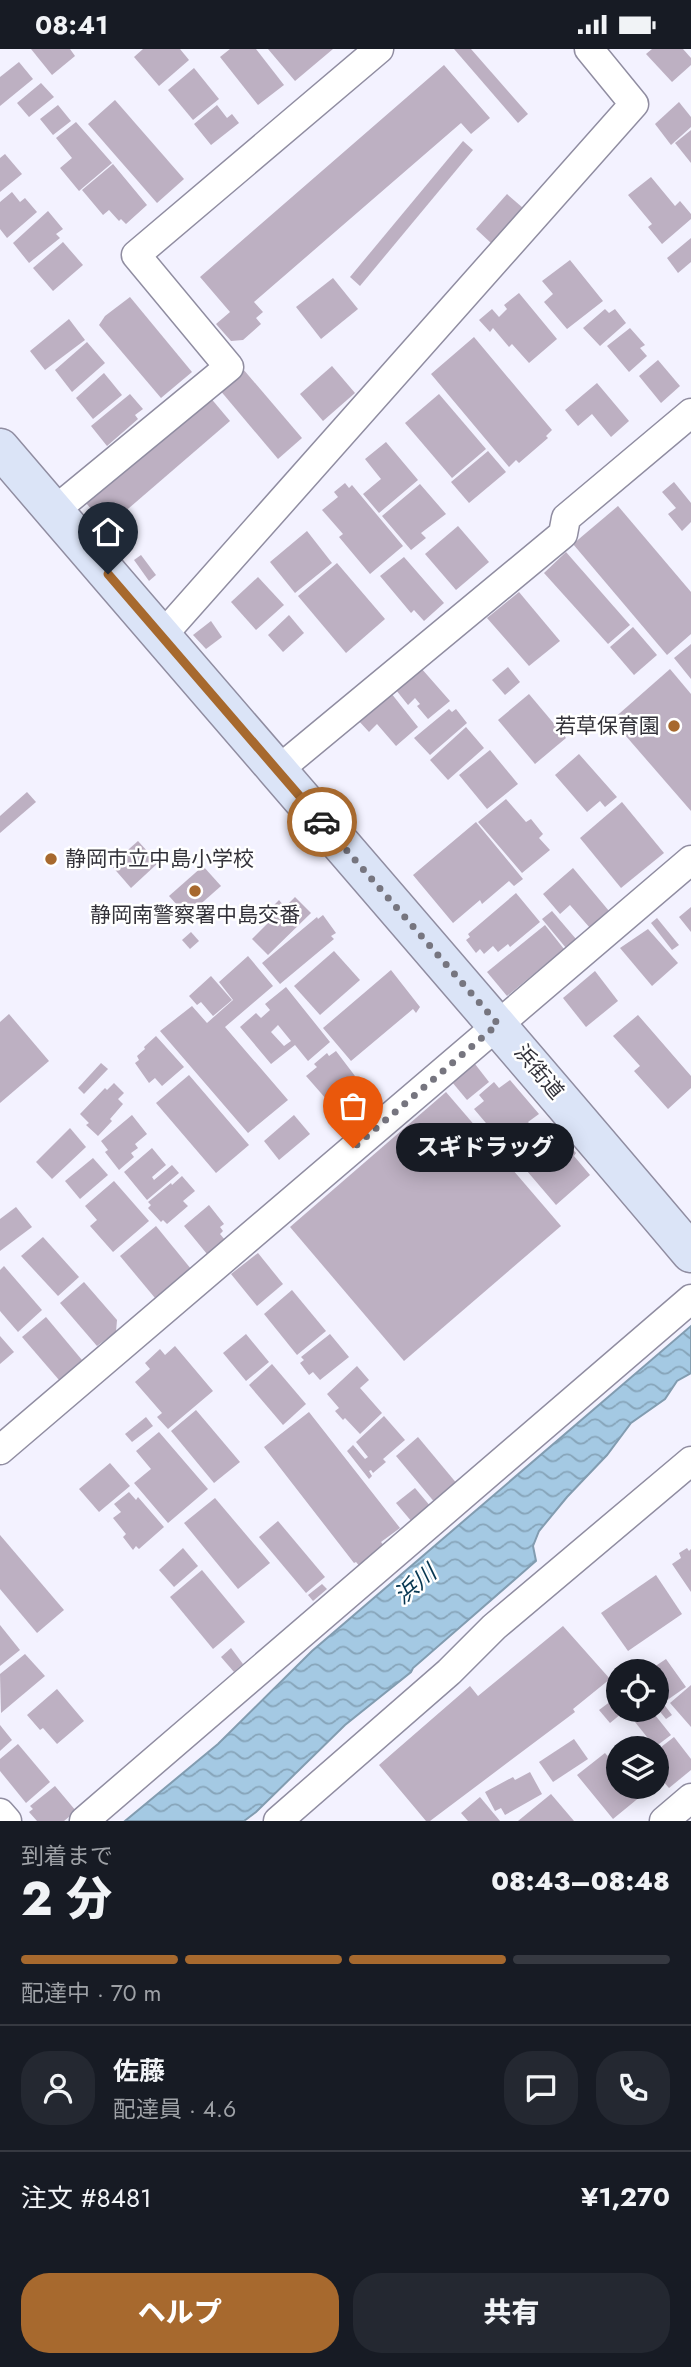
<!DOCTYPE html>
<html lang="ja">
<head>
<meta charset="utf-8">
<style>
	body { margin:0; font-family:Jost,"Noto Sans JP",sans-serif; background:#242831; color:#f1f3f6; height:100vh; display:flex; flex-direction:column; font-size:26px; white-space:nowrap }
	* { box-sizing:border-box; margin:0 }
	p { font-size:23px; color:#9ea1a6 }
	.icon { flex:none; width:38px; height:38px; fill:none; stroke:currentColor; stroke-width:2; stroke-linecap:round; stroke-linejoin:round }
	.map { position:relative; height:1772px; overflow:hidden }
	.drawer { display:flex; flex-direction:column; background:#171b24; flex:1 }
	.drawer>* { flex:none }
	.fabs { position:absolute; left:606px; top:1610px; display:grid; gap:14px }
	.fabs a { display:grid; place-items:center; width:63px; height:63px; border-radius:50%; background:#171b24; box-shadow:0 4px 18px #0003; font-size:35px }
	.pin { position:absolute; display:grid; place-items:center; width:60px; height:60px; color:#fff; margin:-72px -30px; border-radius:50% 50% 50% 0; rotate:-45deg; box-shadow:0 0 7px #0007 }
	.pin .icon { rotate:45deg }
	.courier { position:absolute; display:grid; place-items:center; width:70px; height:70px; margin:-35px; border:5px solid #a7692e; border-radius:50%; background:#fff; color:#222; box-shadow:0 2px 9px #0007 }
	.bubble { position:absolute; height:49px; border-radius:24px; background:#171b24; box-shadow:0 4px 18px #0003; font-size:23px; font-weight:800; line-height:49px; text-align:center }
	.summary em { font-style:normal; font-weight:800 }
	.summary div { display:flex; flex-direction:column-reverse }
	.summary { display:flex; align-items:center; justify-content:space-between; height:119px; padding:0 21px }
	h1 { font-size:46px; font-weight:800; line-height:52px }
	.bar { display:grid; grid-template-columns:repeat(4,1fr); gap:10px 7px; align-content:center; height:84px; padding:0 21px }
	.bar i { height:9px; border-radius:5px; background:#363941 }
	.bar .selected { background:#a7692e }
	.bar p { grid-column:span 4 }
	.line { display:flex; align-items:center; gap:18px; padding:0 21px; border-top:2px solid #363941 }
	.line div { flex:1 }
	.round { display:grid; place-items:center; flex:none; width:74px; height:74px; border-radius:28px; background:#242831 }
	.primary-button { display:flex; gap:14px; margin-top:auto; padding:14px 21px }
	.primary-button a { flex:1; height:80px; border-radius:28px; background:#a7692e; color:#fff; font-size:28px; font-weight:800; line-height:80px; text-align:center }
	.primary-button a+a { background:#242831; color:#f1f3f6 }
	.status { display:flex; justify-content:space-between; align-items:center; height:49px; padding:0 35px; background:#171b24; direction:ltr }
	.status svg { height:19px; fill:currentColor }
	.map>svg:first-child { display:block }
	.water { fill:url(#water-waves); stroke:#829cb0; stroke-width:2 }
	.building { fill:#bdb0c2; fill-rule:evenodd }
	.lines { fill:none; stroke-linecap:round; stroke-linejoin:round }
	.street-casing { stroke:#908da1; stroke-width:31 }
	.secondary-casing { stroke:#908da1; stroke-width:41 }
	.street { stroke:#fff; stroke-width:28 }
	.secondary { stroke:#dbe4f7; stroke-width:38 }
	.done { stroke:#76757f; stroke-width:7; stroke-dasharray:0 12.6 }
	.route { stroke:#a7692e; stroke-width:9 }
	.poi-dot { fill:#a7692e; stroke:#fff; stroke-width:2.5 }
	.labels { text-anchor:middle; stroke-width:5; stroke-linejoin:round; paint-order:stroke }
	.poi-label { font-size:21px; fill:#33323a; stroke:#fff; text-anchor:end }
	.street-label { font-size:21px; fill:#33323a; stroke:#fff }
	.water-label { font-size:23px; font-style:italic; fill:#083852; stroke:#fff }
</style>
</head>
<body>
<div class="status"><b>08:41</b><svg viewBox="0 0 49 12"><path d="M0 12V9h3v3zM5 12V6h3v6zM10 12V3h3v9zM15 12V0h3v12zM26 1h20v11H26zM47 4h2v5h-2z"/></svg></div>
<div class="map">
<svg width="691" height="1772" viewBox="0 0 691 1772">
	<defs>
		<pattern id="water-waves" width="16" height="10" patternUnits="userSpaceOnUse" patternTransform="scale(1.75)"><rect width="16" height="10" fill="#a4c9e3"/><path d="M0 5q4-4 8 0t8 0" fill="none" stroke="#86a4b9"/></pattern>
	</defs>
	<rect width="100%" height="100%" fill="#f3f2ff"/>
	<polygon class="water" points="691,1277 691,1324 677,1332 665,1350 631,1374 607,1406 567,1448 539,1482 533,1497 536,1512 413,1619 411,1623 345,1676 256,1763 244,1772 125,1772 218,1695 312,1602"/>
	<g class="building">
		<polygon points="31,0 70,0 75,7 52,26"/>
		<polygon points="143,0 180,0 189,11 159,37 134,8"/>
		<polygon points="230,0 256,0 284,36 258,56 220,8"/>
		<polygon points="268,0 333,0 295,32"/>
		<polygon points="454,0 471,0 528,65 518,74"/>
		<polygon points="652,0 683,0 691,9 691,16 672,33 646,5"/>
		<polygon points="19,13 33,30 0,57 0,28"/>
		<polygon points="444,16 490,69 471,85 461,74 254,253 263,263 256,269 261,275 243,291 231,292 216,275 230,263 200,228"/>
		<polygon points="194,19 219,50 193,71 168,41"/>
		<polygon points="41,34 54,48 29,68 17,54"/>
		<polygon points="115,51 184,130 157,154 88,75"/>
		<polygon points="679,53 691,68 691,78 671,96 655,75"/>
		<polygon points="58,56 71,72 53,86 40,70"/>
		<polygon points="217,56 227,69 232,65 239,74 211,96 194,75"/>
		<polygon points="76,73 112,114 79,142 60,119 72,109 56,89"/>
		<polygon points="691,81 691,114 675,94"/>
		<polygon points="463,92 473,101 360,237 350,228"/>
		<polygon points="5,105 22,125 0,143 0,109"/>
		<polygon points="113,115 147,156 126,175 121,170 119,172 109,161 103,166 82,141"/>
		<polygon points="651,128 675,157 680,152 691,165 691,170 662,195 648,178 652,175 628,146"/>
		<polygon points="12,143 20,153 25,149 37,163 7,189 0,180 0,153"/>
		<polygon points="507,145 523,159 491,194 476,180"/>
		<polygon points="48,162 63,180 56,185 60,189 29,214 13,194"/>
		<polygon points="691,189 691,213 678,224 667,209"/>
		<polygon points="63,193 83,216 53,242 33,219"/>
		<polygon points="570,211 603,252 567,280 544,253 553,245 542,232"/>
		<polygon points="333,229 358,260 321,290 296,258"/>
		<polygon points="519,244 557,290 529,314 512,295 509,298 493,279 490,283 479,271 492,260 499,268 507,260 504,256"/>
		<polygon points="130,248 192,323 161,349 99,276 105,267"/>
		<polygon points="605,260 609,264 615,260 626,274 600,297 583,279"/>
		<polygon points="69,270 85,291 45,321 30,302"/>
		<polygon points="630,279 645,296 640,299 647,307 629,323 607,297"/>
		<polygon points="474,288 552,381 546,387 548,389 519,414 516,411 509,418 431,325"/>
		<polygon points="87,293 105,314 72,343 55,321"/>
		<polygon points="658,311 680,337 661,354 639,327"/>
		<polygon points="332,317 355,344 323,372 300,345"/>
		<polygon points="243,320 302,389 278,410 219,340"/>
		<polygon points="104,324 122,346 93,370 76,349"/>
		<polygon points="597,334 629,372 611,388 592,365 578,377 565,361"/>
		<polygon points="130,345 143,360 135,366 138,370 107,397 91,377"/>
		<polygon points="439,345 486,400 452,429 405,374"/>
		<polygon points="209,347 230,372 107,478 86,454"/>
		<polygon points="386,393 418,431 379,464 363,445 381,430 365,410"/>
		<polygon points="488,402 506,423 469,454 451,433"/>
		<polygon points="674,433 691,454 691,473 682,482 668,465 676,459 662,443"/>
		<polygon points="345,434 349,439 352,436 403,497 370,525 339,488 343,485 322,461 338,448 334,443"/>
		<polygon points="420,435 446,465 421,484 426,489 411,501 382,467"/>
		<polygon points="618,457 691,543 691,585 667,606 573,495"/>
		<polygon points="458,477 489,513 456,541 425,505"/>
		<polygon points="307,482 332,514 295,544 270,513"/>
		<polygon points="566,503 630,576 608,595 544,524"/>
		<polygon points="141,506 156,526 149,532 134,511"/>
		<polygon points="404,508 444,554 424,572 414,561 411,564 380,527"/>
		<polygon points="337,514 385,570 346,604 298,547"/>
		<polygon points="258,528 284,556 256,581 231,553"/>
		<polygon points="519,543 560,592 529,617 487,569"/>
		<polygon points="289,566 304,584 283,603 268,586"/>
		<polygon points="211,572 222,588 206,600 193,586"/>
		<polygon points="633,578 657,606 634,626 610,598"/>
		<polygon points="691,595 691,630 674,609"/>
		<polygon points="508,618 520,633 505,646 492,631"/>
		<polygon points="421,619 450,652 428,670 417,657 420,655 415,649 408,656 396,641"/>
		<polygon points="670,620 691,645 691,762 612,671"/>
		<polygon points="391,644 418,678 396,697 377,675 369,683 358,671"/>
		<polygon points="529,645 566,689 535,715 498,671"/>
		<polygon points="449,660 452,663 456,660 467,674 430,706 414,689"/>
		<polygon points="466,678 484,699 448,731 430,711"/>
		<polygon points="490,701 518,735 487,760 459,726"/>
		<polygon points="579,705 617,748 605,758 600,752 587,763 555,726"/>
		<polygon points="27,743 36,753 0,784 0,767"/>
		<polygon points="506,750 526,773 531,770 543,785 539,789 550,801 522,824 478,773"/>
		<polygon points="622,753 664,804 621,839 580,789"/>
		<polygon points="476,773 523,830 514,837 509,832 482,855 480,851 453,874 413,826"/>
		<polygon points="138,792 158,814 131,839 111,816"/>
		<polygon points="203,817 221,837 187,867 169,847"/>
		<polygon points="573,819 609,862 590,879 570,856 560,865 543,845"/>
		<polygon points="516,844 540,873 510,898 508,895 498,903 493,897 484,905 480,900 476,904 466,891 470,888 468,885"/>
		<polygon points="295,848 311,864 268,906 252,890 274,868 267,863 279,851 285,858"/>
		<polygon points="691,858 691,883 679,868"/>
		<polygon points="552,862 576,890 566,899 542,870"/>
		<polygon points="323,866 336,884 331,887 334,890 280,935 262,914 317,868 318,870"/>
		<polygon points="657,869 679,896 672,901 651,874"/>
		<polygon points="545,876 564,900 507,947 487,923"/>
		<polygon points="648,880 678,914 652,937 620,899"/>
		<polygon points="191,883 199,892 190,900 182,891"/>
		<polygon points="334,902 360,931 320,966 294,937"/>
		<polygon points="248,907 273,937 225,978 288,1051 248,1084 160,982 192,957 207,974 233,951 219,933"/>
		<polygon points="391,921 420,958 416,964 413,960 351,1012 323,979"/>
		<polygon points="595,922 618,952 586,978 563,949"/>
		<polygon points="211,927 232,951 213,967 201,953 197,956 189,947"/>
		<path d="M286 938 330 993 308 1012 295 996 271 1015 240 978 256 964 261 969 270 961 265 955ZM278 976 291 992 284 997 271 983Z"/>
		<polygon points="9,965 49,1012 0,1054 0,973"/>
		<polygon points="638,966 691,1027 691,1039 668,1060 634,1022 640,1017 613,987"/>
		<polygon points="156,987 184,1018 162,1037 155,1029 149,1034 135,1014 139,1011 137,1007 145,1000 144,998"/>
		<polygon points="336,1002 355,1027 350,1031 353,1035 355,1037 360,1033 381,1057 351,1082 331,1057 344,1046 339,1041 327,1051 306,1027 317,1018 314,1015 327,1004 329,1007"/>
		<polygon points="101,1014 108,1020 84,1045 78,1039"/>
		<polygon points="475,1015 489,1033 467,1051 452,1033"/>
		<polygon points="189,1026 249,1096 216,1124 156,1054"/>
		<polygon points="510,1031 539,1065 528,1073 540,1086 538,1088 540,1091 554,1079 576,1104 574,1107 590,1126 556,1156 474,1060 484,1052 479,1046 494,1033 499,1039"/>
		<polygon points="114,1034 124,1044 118,1050 123,1055 110,1070 112,1072 98,1087 86,1076 89,1074 80,1065 105,1039 107,1041"/>
		<polygon points="446,1043 561,1177 404,1312 290,1178"/>
		<polygon points="132,1066 147,1085 135,1095 138,1099 131,1104 134,1108 119,1121 105,1103 108,1101 101,1092"/>
		<polygon points="294,1066 310,1085 279,1111 264,1092"/>
		<polygon points="70,1079 86,1098 52,1130 36,1113"/>
		<polygon points="152,1099 166,1116 152,1128 154,1131 172,1116 179,1124 147,1151 124,1123"/>
		<polygon points="93,1109 108,1126 80,1150 65,1132"/>
		<polygon points="182,1127 195,1142 183,1152 188,1157 167,1175 163,1171 161,1173 148,1159 151,1156 148,1153 171,1134 172,1136"/>
		<polygon points="114,1132 149,1172 113,1203 90,1177 97,1171 85,1157"/>
		<polygon points="209,1156 224,1175 220,1178 223,1182 220,1185 225,1191 207,1205 184,1177"/>
		<polygon points="16,1158 32,1178 0,1202 0,1170"/>
		<polygon points="156,1177 191,1220 155,1249 120,1207"/>
		<polygon points="43,1188 79,1228 58,1247 21,1207"/>
		<polygon points="258,1204 283,1235 257,1257 231,1225"/>
		<polygon points="4,1217 42,1261 18,1283 0,1262 0,1221"/>
		<polygon points="84,1233 117,1271 116,1283 97,1297 60,1254"/>
		<polygon points="292,1241 326,1282 297,1306 264,1265"/>
		<polygon points="46,1268 82,1311 59,1331 22,1288"/>
		<polygon points="246,1285 269,1313 246,1332 223,1304"/>
		<polygon points="330,1285 349,1308 320,1331 313,1323 309,1326 300,1314 304,1311 301,1308"/>
		<polygon points="0,1287 14,1303 0,1315"/>
		<polygon points="175,1297 213,1342 168,1380 157,1368 162,1364 135,1333 150,1320 145,1314 160,1300 165,1306"/>
		<polygon points="272,1315 306,1355 283,1376 249,1336"/>
		<polygon points="357,1317 369,1331 360,1339 382,1364 360,1385 345,1369 343,1371 335,1362 339,1359 327,1345"/>
		<polygon points="196,1361 240,1413 214,1434 171,1382"/>
		<polygon points="309,1363 400,1479 381,1493 386,1499 361,1519 356,1513 354,1514 264,1398"/>
		<polygon points="384,1367 405,1391 383,1410 386,1413 373,1424 371,1421 369,1422 372,1427 369,1430 347,1402 353,1396 365,1410 368,1408 356,1393"/>
		<polygon points="146,1368 153,1377 132,1393 125,1385"/>
		<polygon points="159,1383 208,1440 168,1474 134,1434 151,1420 136,1402"/>
		<polygon points="418,1388 458,1436 436,1455 396,1407"/>
		<polygon points="110,1414 130,1437 99,1463 79,1440"/>
		<polygon points="415,1439 431,1458 412,1473 396,1454"/>
		<polygon points="129,1443 136,1451 138,1448 164,1478 139,1500 136,1497 133,1501 123,1488 126,1485 113,1469 121,1463 114,1455"/>
		<polygon points="215,1449 270,1514 238,1540 184,1474"/>
		<polygon points="278,1472 325,1528 306,1544 259,1488"/>
		<polygon points="0,1486 64,1561 37,1584 0,1540"/>
		<polygon points="183,1499 198,1517 174,1538 159,1521"/>
		<polygon points="687,1499 689,1502 691,1500 691,1543 672,1515 681,1509 679,1504"/>
		<polygon points="202,1521 245,1573 213,1600 170,1548"/>
		<polygon points="656,1526 682,1565 628,1602 601,1564"/>
		<polygon points="322,1535 327,1540 313,1552 308,1546"/>
		<polygon points="0,1576 20,1601 0,1617"/>
		<polygon points="563,1577 610,1630 573,1660 575,1663 430,1772 426,1772 379,1716 470,1637 478,1647"/>
		<polygon points="231,1599 243,1615 234,1623 221,1608"/>
		<polygon points="25,1605 45,1627 1,1664 0,1625"/>
		<polygon points="666,1610 686,1638 663,1654 672,1666 666,1670 657,1659 659,1657 656,1653 656,1622 648,1622"/>
		<polygon points="691,1636 691,1678 670,1654"/>
		<polygon points="57,1640 84,1672 57,1695 43,1679 40,1681 27,1666"/>
		<polygon points="611,1652 621,1665 610,1674 599,1661"/>
		<polygon points="651,1661 671,1686 655,1698 635,1673"/>
		<polygon points="0,1676 12,1691 0,1702"/>
		<polygon points="674,1688 691,1710 691,1721 669,1739 656,1724 656,1702"/>
		<polygon points="574,1690 588,1710 553,1733 539,1713"/>
		<polygon points="18,1695 50,1733 26,1754 0,1722 0,1710"/>
		<polygon points="605,1704 618,1719 618,1738 633,1738 641,1747 613,1770 577,1726"/>
		<polygon points="530,1723 542,1745 505,1766 501,1759 495,1762 485,1743 513,1728 515,1731"/>
		<polygon points="55,1737 76,1762 64,1772 37,1772 29,1763 33,1760 30,1757"/>
		<polygon points="551,1745 574,1772 518,1772"/>
		<polygon points="480,1748 500,1772 468,1772 461,1764"/>
	</g>
	<g class="lines">
		<g class="street-casing">
			<g id="street">
				<polyline points="54,462 229,318 136,206 379,0"/>
				<polyline points="161,588 634,55 589,0"/>
				<polyline points="277,722 563,485 566,469 691,364"/>
				<polyline points="0,1401 691,811"/>
				<polyline points="0,1764 7,1772"/>
				<polyline points="84,1772 691,1250"/>
				<polyline points="278,1772 449,1623 494,1578 691,1412"/>
				<polyline points="664,1772 691,1749"/>
			</g>
		</g>
		<g class="secondary-casing">
			<path id="secondary" d="M0 399C230 668 463 934 691 1204"/>
		</g>
		<use href="#street" class="street"/>
		<use href="#secondary" class="secondary"/>
	</g>
	<g class="lines">
		<polyline class="done" points="322,773 498,975 353,1099"/>
		<polyline class="route" points="108,525 322,773"/>
	</g>
	<g class="poi-dot">
		<circle cx="674" cy="677" r="7"/>
		<circle cx="51" cy="810" r="7"/>
		<circle cx="195" cy="842" r="7"/>
	</g>
	<g class="labels">
		<g class="poi-label">
			<text x="660" y="684">若草保育園</text>
			<text x="65" y="817" text-anchor="start">静岡市立中島小学校</text>
			<text x="195" y="873" text-anchor="middle">静岡南警察署中島交番</text>
		</g>
		<g class="street-label">
			<text transform="translate(539 1023) rotate(50)" y="7">浜街道</text>
		</g>
		<g class="water-label">
			<text transform="translate(415 1535) rotate(-40)" y="8">浜川</text>
		</g>
	</g>
</svg>
<div class="fabs">
<a><svg class="icon" aria-label="locate" viewBox="0 0 24 24"><circle cx="12" cy="12" r="6"/><path d="M12 2v4M12 18v4M2 12h4M18 12h4"/></svg></a>
<a><svg class="icon" aria-label="layers" viewBox="0 0 24 24"><path d="M12 4l9 5-9 5-9-5zM3 14l9 5 9-5"/></svg></a>
</div>
<div class="pin" style="left:353px;top:1099px;background:#ea580c"><svg class="icon" aria-label="bag" viewBox="0 0 24 24"><path d="M5 8h14l-1 12H6zM9 8a3 3 0 0 1 6 0"/></svg></div>
<div class="pin" style="left:108px;top:525px;background:#1f2937"><svg class="icon" aria-label="home" viewBox="0 0 24 24"><path d="M3 11l9-7 9 7M6 9v11h12V9"/></svg></div>
<div class="courier" style="left:322px;top:773px"><svg class="icon" aria-label="car" viewBox="0 0 24 24"><path d="M5 17H2v-5l4-1 3-4h7l3 4 3 1v5h-3M9 17h6M6 11h13"/><circle cx="7" cy="17" r="2"/><circle cx="17" cy="17" r="2"/></svg></div>
<div class="bubble" style="left:396px;top:1074px;width:178px">スギドラッグ</div>
</div>
<section class="drawer">
<div class="summary"><div><h1>2 分</h1><p>到着まで</p></div><em>08:43–08:48</em></div>
<div class="bar"><i class="selected"></i><i class="selected"></i><i class="selected"></i><i></i><p>配達中 · 70 m</p></div>
<div class="line" style="height:126px"><a class="round"><svg class="icon" aria-label="person" viewBox="0 0 24 24"><circle cx="12" cy="8" r="4"/><path d="M4 21q1-7 8-7t8 7"/></svg></a><div><b>佐藤</b><p>配達員 · 4.6</p></div><a class="round"><svg class="icon" aria-label="chat" viewBox="0 0 24 24"><path d="M4 5h16v11H9l-5 4z"/></svg></a><a class="round"><svg class="icon" aria-label="phone" viewBox="0 0 24 24"><path d="M5 4h4l2 5-3 2q2 4 5 5l2-3 5 2v4C11 20 4 13 5 4z"/></svg></a></div>
<div class="line" style="height:91px"><div>注文 #8481</div><b>¥1,270</b></div>
<div class="primary-button"><a>ヘルプ</a><a>共有</a></div>
</section>
</body>
</html>
